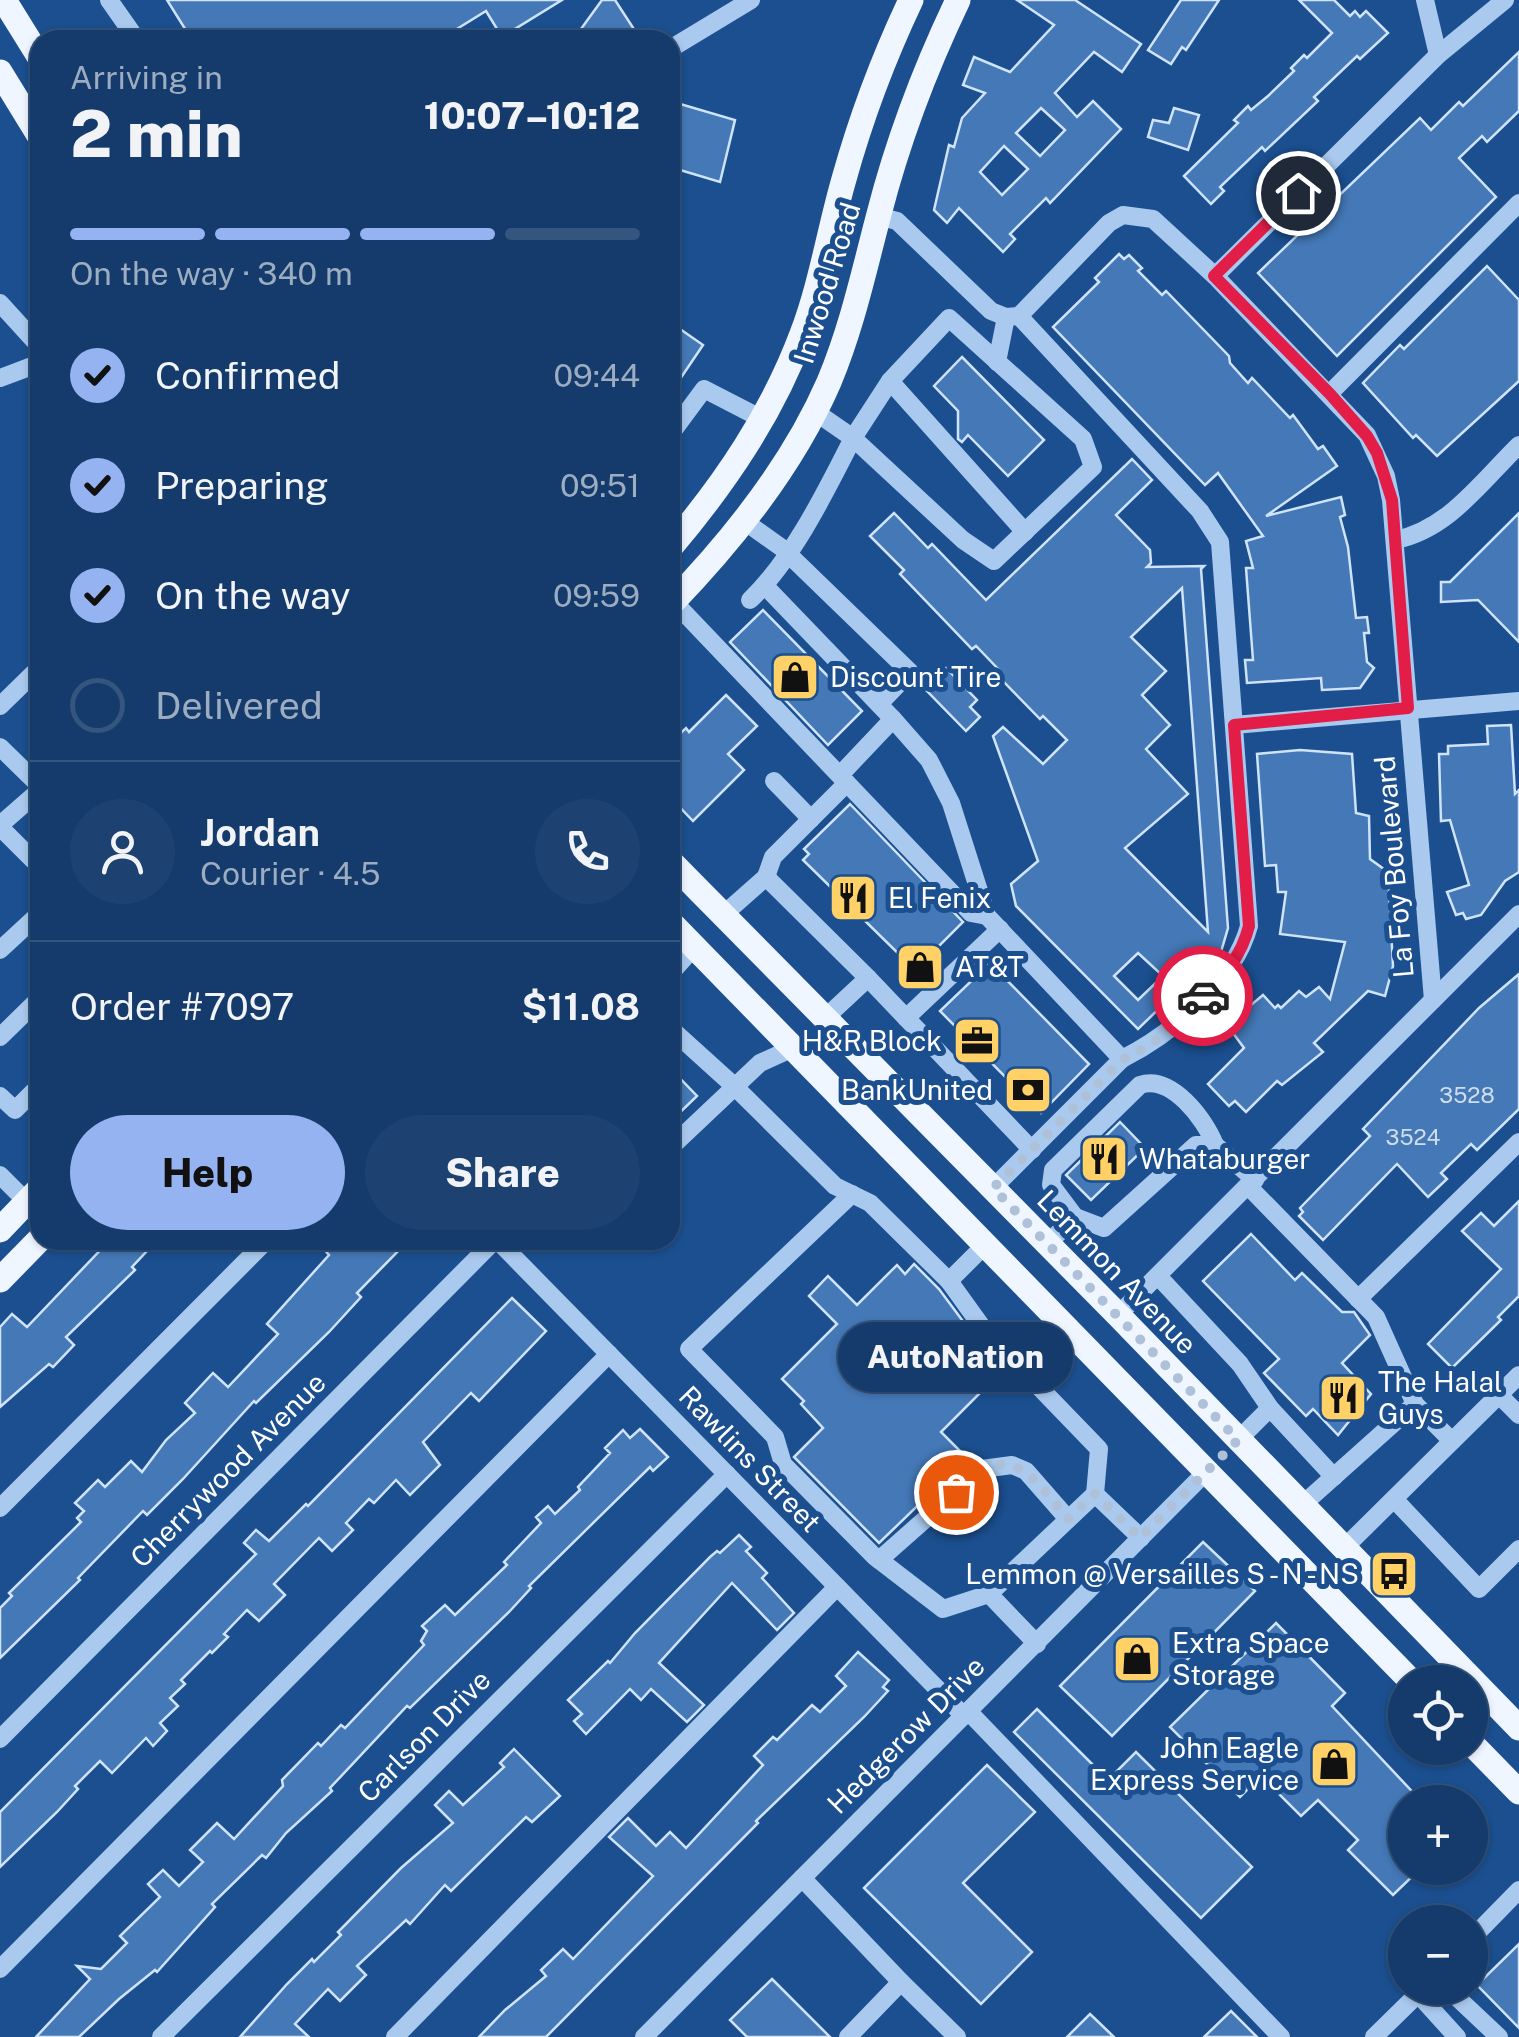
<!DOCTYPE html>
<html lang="en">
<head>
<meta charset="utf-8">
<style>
	body { margin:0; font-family:"Public Sans",sans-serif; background:#1d4271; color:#f1f3f6; height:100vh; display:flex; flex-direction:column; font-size:38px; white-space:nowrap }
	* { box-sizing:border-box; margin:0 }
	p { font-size:32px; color:#9dadc1 }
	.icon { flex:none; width:55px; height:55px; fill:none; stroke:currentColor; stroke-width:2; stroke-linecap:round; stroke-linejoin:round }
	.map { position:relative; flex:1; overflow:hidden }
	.drawer { position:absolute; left:30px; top:30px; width:650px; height:1220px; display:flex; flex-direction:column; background:#143b6b; border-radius:30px; box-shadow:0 2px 8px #0004,0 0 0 2px #33557e }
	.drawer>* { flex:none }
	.controls { position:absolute; left:1388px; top:1665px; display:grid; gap:20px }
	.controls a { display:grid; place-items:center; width:100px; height:100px; border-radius:50%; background:#143b6b; box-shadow:0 2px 8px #0004,0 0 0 2px #33557e; font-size:50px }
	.pin { position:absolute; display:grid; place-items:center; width:85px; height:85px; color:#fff; margin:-42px; border:5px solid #fff; border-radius:50%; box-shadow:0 2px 10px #0007 }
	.courier { position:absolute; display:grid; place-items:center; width:100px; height:100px; margin:-50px; border:8px solid #e11d48; border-radius:50%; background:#fff; color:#222; box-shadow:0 2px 12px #0007 }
	.bubble { position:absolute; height:70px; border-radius:35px; background:#143b6b; box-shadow:0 2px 8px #0004,0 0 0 2px #33557e; font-size:32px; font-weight:800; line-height:70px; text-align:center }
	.summary em { font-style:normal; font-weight:800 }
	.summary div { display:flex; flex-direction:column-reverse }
	.summary { display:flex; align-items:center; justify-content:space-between; height:170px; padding:0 40px }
	h1 { font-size:65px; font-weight:800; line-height:75px }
	.bar { display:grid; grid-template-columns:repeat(4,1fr); gap:15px 10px; align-content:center; height:120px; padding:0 40px }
	.bar i { height:12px; border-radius:8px; background:#33557e }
	.bar .selected { background:#95b2f1 }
	.bar p { grid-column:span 4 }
	.line { display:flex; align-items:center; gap:25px; padding:0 40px; border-top:2px solid #33557e }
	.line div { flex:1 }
	.round { display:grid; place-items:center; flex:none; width:105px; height:105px; border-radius:52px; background:#1d4271 }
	ol { padding:0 40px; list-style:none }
	li { display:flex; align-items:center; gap:30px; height:110px }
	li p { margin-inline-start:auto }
	li .icon { padding:10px; border-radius:50%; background:#95b2f1; color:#111; stroke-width:4 }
	li:last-child { color:#9dadc1 }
	li i { width:55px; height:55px; border:5px solid #33557e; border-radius:50% }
	.cta { display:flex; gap:20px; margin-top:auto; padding:20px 40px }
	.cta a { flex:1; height:115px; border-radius:60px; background:#95b2f1; color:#111; font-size:40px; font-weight:800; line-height:115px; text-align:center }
	.cta a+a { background:#1d4271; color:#f1f3f6 }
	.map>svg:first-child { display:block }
	.building { fill:#4478b7; stroke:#cfe3fa; stroke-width:2.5; fill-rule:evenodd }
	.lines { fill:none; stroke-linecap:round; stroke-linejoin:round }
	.minor { stroke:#a9c9ee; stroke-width:18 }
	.major { stroke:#f0f6ff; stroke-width:25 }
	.done { stroke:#afc1d8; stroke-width:10; stroke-dasharray:0 18 }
	.route { stroke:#e11d48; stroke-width:12 }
	.labels { text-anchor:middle; stroke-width:10; stroke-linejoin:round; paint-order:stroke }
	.number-label { font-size:22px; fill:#d0dded }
	.street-label { font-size:28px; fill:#fff; stroke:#1b4f8f }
	.poi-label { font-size:28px; fill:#fff; stroke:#1b4f8f; text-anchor:start }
</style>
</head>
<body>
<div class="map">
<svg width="1519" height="2037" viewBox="0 0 1519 2037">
	<rect width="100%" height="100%" fill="#1b4f8f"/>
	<g class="building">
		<polygon points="167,0 562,0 502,37 486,11 439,40 192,40"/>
		<polygon points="602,0 615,0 641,40 573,40"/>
		<path d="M1017 0H1075L1141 44 1122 72 1094 52 1055 93 1077 117 1093 101 1121 129 1050 203 1046 198 1010 234 1015 239 1003 252 959 208 947 223 934 210 949 145 954 147 962 118 985 93 963 85 974 57 1010 72 1054 25ZM1041 108 1065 130 1040 156 1016 133ZM1004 146 1028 169 1002 195 980 172Z"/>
		<polygon points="1181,0 1219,0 1186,50 1182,47 1171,64 1148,50"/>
		<polygon points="1299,0 1334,0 1350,16 1355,11 1360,17 1366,11 1388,33 1360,59 1357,56 1314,97 1318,101 1265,151 1262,147 1220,187 1224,191 1211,204 1184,176 1238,123 1234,120 1248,106 1251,110 1268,96 1294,71 1291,68 1304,55 1307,58 1332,33"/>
		<polygon points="1519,52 1519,111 1487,142 1482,136 1459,158 1496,197 1337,356 1258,273 1420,118 1431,130 1459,102 1463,106"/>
		<polygon points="670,101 735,120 720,182 670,167"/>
		<polygon points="1174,108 1199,115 1188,150 1148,137 1153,120 1169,123"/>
		<polygon points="1119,254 1124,259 1129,255 1142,268 1138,271 1162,295 1166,291 1229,356 1230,363 1248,383 1252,378 1290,418 1293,415 1318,449 1323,446 1337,466 1266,516 1341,497 1345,515 1340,517 1348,547 1356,618 1367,617 1369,633 1364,633 1367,662 1374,668 1360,688 1322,690 1321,678 1247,683 1245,660 1253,660 1246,568 1253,568 1246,541 1263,536 1218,473 1205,485 1053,327 1099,282 1095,278"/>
		<polygon points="1487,266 1519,300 1519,381 1437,456 1416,435 1413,438 1363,383 1400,345 1404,349"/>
		<polygon points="670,322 703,345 670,394"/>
		<polygon points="962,357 1044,440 1008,476 968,435 962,442 958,439 958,411 934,386"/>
		<path d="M1132 459 1152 480 1116 515 1150 550 1151 563 1147 567 1204 566 1201 569 1228 928 1218 962 1211 971 1210 959 1138 1029 1016 906 1011 884 1038 861 993 736 1003 727 1043 764 1067 740 1043 716 1040 719 999 677 1002 673 979 649 976 646 972 649 900 574 904 570 870 536 894 513 928 548 932 544 986 600ZM1182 588 1189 679 1208 932 1125 848 1188 794 1146 749 1170 725 1142 695 1166 671 1131 637ZM1138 953 1163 976 1138 1000 1114 976Z"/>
		<polygon points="1519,513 1519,642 1478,600 1441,602 1441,582 1450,582"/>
		<polygon points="763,610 862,711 828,745 730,642"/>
		<polygon points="946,668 977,700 970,707 980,717 966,731 925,689"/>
		<polygon points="726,695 757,726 728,754 744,770 693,821 670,797 670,743 686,728 689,732"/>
		<polygon points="1511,725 1515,794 1519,790 1519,872 1505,881 1481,915 1466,919 1463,913 1456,915 1447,892 1469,885 1450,820 1441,821 1439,754 1448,754 1448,746 1488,744 1487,726"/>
		<polygon points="1300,750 1352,754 1356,813 1369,816 1370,859 1388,872 1393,966 1385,996 1368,991 1314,1043 1323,1052 1282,1085 1277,1081 1246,1112 1235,1101 1229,1106 1208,1084 1244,1048 1227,1025 1263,995 1275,1008 1278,1005 1281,1008 1299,991 1306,997 1319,987 1330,999 1345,942 1280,934 1286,892 1278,892 1276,865 1265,866 1257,754"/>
		<polygon points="850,804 963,922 915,970 803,860 809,854 804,849"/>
		<polygon points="990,963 1089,1064 1041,1113 940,1011"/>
		<polygon points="1519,974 1519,1109 1477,1150 1471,1144 1441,1173 1447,1179 1428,1197 1397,1164 1323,1240 1299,1216 1303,1212 1300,1208 1370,1136 1363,1129 1479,1008"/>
		<polygon points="670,1068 697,1096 670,1122"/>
		<polygon points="1120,1122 1145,1148 1091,1200 1066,1175"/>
		<polygon points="1519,1201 1519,1296 1498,1317 1501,1320 1452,1368 1428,1344 1501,1269 1462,1231 1481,1213 1494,1226"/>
		<polygon points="1251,1234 1295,1280 1302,1273 1342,1312 1354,1312 1370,1335 1342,1363 1371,1394 1338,1435 1313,1409 1306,1416 1264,1373 1279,1359 1203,1281"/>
		<polygon points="110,1240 134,1240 146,1252 132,1267 135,1270 66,1337 74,1345 53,1367 49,1364 0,1407 0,1327 12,1314 27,1327"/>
		<polygon points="331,1240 409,1240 357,1293 361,1297 329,1332 256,1403 254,1401 183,1479 147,1515 143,1511 78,1578 80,1580 0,1658 0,1608 12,1596 9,1593 81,1522 77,1518 84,1511 75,1503 98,1480 105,1487 131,1461 142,1472 166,1440 195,1413 185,1403 213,1373 228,1387 278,1334 267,1324 329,1255 323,1248"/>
		<polygon points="914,1264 939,1289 962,1320 956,1326 968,1339 946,1361 979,1394 941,1432 967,1458 879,1543 794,1457 823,1428 801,1404 804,1401 782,1379 837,1324 809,1296 828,1276 857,1305 897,1265 905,1274"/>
		<polygon points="512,1298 546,1331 479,1401 471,1393 423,1442 440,1465 410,1495 396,1480 374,1503 369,1499 346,1523 353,1530 332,1551 319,1538 274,1584 285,1595 259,1621 247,1610 224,1634 228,1637 212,1653 210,1651 181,1680 185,1684 170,1698 178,1706 160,1723 167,1731 153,1746 146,1738 112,1773 100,1761 75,1786 78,1789 57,1812 0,1867 0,1812 256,1554 244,1543 256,1530 269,1541 306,1504 308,1506"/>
		<polygon points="640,1429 668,1457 653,1471 650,1467 529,1586 531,1588 509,1612 410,1708 407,1706 330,1788 332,1791 286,1833 266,1858 262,1855 212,1904 215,1907 157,1972 155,1970 119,1999 79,2037 36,2037 90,1979 77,1966 101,1969 127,1943 120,1936 160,1897 148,1884 163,1870 179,1886 203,1862 190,1850 217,1823 234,1839 283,1786 282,1780 318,1743 321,1746 341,1725 345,1728 424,1645 421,1641 427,1631 422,1626 445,1605 455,1615 507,1565 504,1562 541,1523 536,1517 548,1506 555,1514 580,1490 578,1487 610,1453 605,1448 623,1430 630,1438"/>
		<polygon points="739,1535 751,1547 746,1551 767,1573 762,1578 794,1613 777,1630 732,1583 659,1663 704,1705 687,1722 651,1689 641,1700 630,1689 586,1734 574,1721 582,1714 568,1700 608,1661 610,1663 635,1633 710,1557 717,1551 720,1553"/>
		<polygon points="1203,1542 1255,1591 1112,1736 1060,1686"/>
		<polygon points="1276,1623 1345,1693 1332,1706 1422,1802 1405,1802 1405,1868 1421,1868 1393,1895 1348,1850 1358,1840 1318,1800 1301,1816 1261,1776 1240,1797 1170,1727"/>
		<polygon points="858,1652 889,1680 883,1687 888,1691 864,1717 756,1821 758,1823 546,2037 479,2037 505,2010 546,1976 541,1970 563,1949 573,1959 653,1876 609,1837 628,1818 656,1846 670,1832 686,1848 763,1765 754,1756 773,1737 777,1740 812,1705 820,1712 846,1686 836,1676"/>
		<polygon points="1037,1709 1108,1780 1136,1752 1252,1867 1201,1918 1014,1732"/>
		<polygon points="514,1749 560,1796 532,1822 526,1817 451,1891 445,1885 410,1924 406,1920 357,1966 366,1975 340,2001 328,1989 295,2024 309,2037 240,2037 287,1984 312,1959 314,1962 341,1935 338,1932 401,1868 453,1823 435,1805 449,1791 463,1805 504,1767 500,1763"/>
		<polygon points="987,1765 1035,1812 963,1883 1032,1952 981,2004 864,1888"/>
		<polygon points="1519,1944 1519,2028 1477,1985"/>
		<polygon points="772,1979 830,2037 747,2037 730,2020"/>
		<polygon points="1231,2011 1257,2037 1204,2037"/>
		<polygon points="1090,2014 1114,2037 1067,2037"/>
	</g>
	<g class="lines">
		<g class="minor">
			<polyline points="109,0 137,40"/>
			<polyline points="1425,0 1438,55"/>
			<polyline points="670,49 751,0"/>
			<polyline points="878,216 897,221 991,311 1006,317 1019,316 1109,223 1123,215 1153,219 1215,276 1367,435 1386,476 1391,500 1433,1000"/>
			<polyline points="1215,276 1438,55 1505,0"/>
			<polyline points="0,303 40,347"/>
			<path d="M1019 316 1200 511 1220 542 1249 926C1234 981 1172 1034 1122 1059"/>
			<polygon points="949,318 1083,439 1093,467 994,561 963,540 853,438 890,381"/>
			<polyline points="997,362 1006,317"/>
			<polyline points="0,378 40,363"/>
			<polyline points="890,381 1025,532"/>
			<polyline points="1329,394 1519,203"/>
			<polyline points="670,435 704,389 764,420"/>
			<polyline points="744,521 782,548 910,672 879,704"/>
			<path d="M1395 540C1448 530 1482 481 1519 445"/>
			<polyline points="765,586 893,719 929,760 951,803 987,916 1122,1059 993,1188"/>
			<path d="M750 600C793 559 826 491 853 438L814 411"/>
			<polyline points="673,601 971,913 987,916"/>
			<polyline points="0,706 40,667"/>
			<polyline points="1234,725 1519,701"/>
			<polyline points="0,747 40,786"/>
			<polyline points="840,775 893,719"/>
			<polyline points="774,781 811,819"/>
			<polyline points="0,825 40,790"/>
			<polyline points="0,827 40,867"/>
			<polyline points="766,877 773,857 847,783"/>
			<polyline points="723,915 766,877 868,978"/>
			<polyline points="0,950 40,913"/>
			<polyline points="670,974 694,947"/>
			<polyline points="825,1018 868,978 1032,1150"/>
			<polyline points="906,1018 1000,929"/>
			<polyline points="670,1028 733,1085 835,1186 870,1203 949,1281 985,1245"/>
			<polyline points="0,1037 40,998"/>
			<polyline points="0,1096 15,1110 40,1085"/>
			<polyline points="670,1148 760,1063 793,1048"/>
			<polyline points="0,1175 27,1202"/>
			<polyline points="1249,1187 1376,1317 1415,1404 1452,1441"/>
			<polyline points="852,1194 689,1349 775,1437 783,1464 874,1556 943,1609 989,1594"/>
			<path d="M1075 1217 1051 1185 1053 1170 1140 1085C1171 1074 1205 1119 1215 1145"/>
			<polyline points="497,1240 964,1716"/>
			<polyline points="1048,1243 1075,1217 1104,1228 1196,1145 1215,1145 1255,1180"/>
			<polyline points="1158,1276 1240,1364 1270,1408 1334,1477"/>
			<polyline points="949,1281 985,1331 1099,1449 1095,1494 1141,1538"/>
			<polyline points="1358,1299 1519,1142"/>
			<polyline points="1118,1315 1519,914"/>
			<polyline points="1499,1395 1519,1415"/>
			<polyline points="1238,1440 1270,1408"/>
			<polyline points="1394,1499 1479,1589 1519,1549"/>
			<polyline points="1301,1506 1415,1404"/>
			<polyline points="0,1508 267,1240"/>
			<polyline points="1343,1549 1519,1375"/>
			<polyline points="879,1560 982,1469 1012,1465 1026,1471 1068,1519"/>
			<polyline points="1037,1644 989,1594 1095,1494"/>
			<polyline points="968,1711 1281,2037"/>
			<polyline points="0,1739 495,1240"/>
			<polyline points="802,1878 901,1982"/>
			<polyline points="1470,1940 1519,1890"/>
			<polyline points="0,1969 609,1354"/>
			<polyline points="1447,1988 1499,2037"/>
			<polyline points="1418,1994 1457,2037"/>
			<polyline points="161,2037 727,1474"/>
			<polyline points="395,2037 837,1587"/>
			<polyline points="644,2037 1206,1472"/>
			<polyline points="848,2037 901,1982 957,2037"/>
			<polyline points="1374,2037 1424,1988"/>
		</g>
		<g class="major">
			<polyline points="4,0 40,58"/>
			<polyline points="0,72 40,137"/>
			<path d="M670 548C725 483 772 414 802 334 821 284 829 231 844 179 861 118 884 57 911 0"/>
			<path d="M670 605C733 540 793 465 829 382 852 327 864 271 879 214 898 140 925 69 958 0"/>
			<polyline points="670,861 1118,1315 1519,1728"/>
			<polyline points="670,922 1412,1682"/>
			<polyline points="0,1230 40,1188"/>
			<polyline points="0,1280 40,1239"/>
			<polyline points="1470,1742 1519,1792"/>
		</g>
	</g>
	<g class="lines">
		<path class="done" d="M956 1492C964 1485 972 1476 980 1471 1019 1447 1046 1494 1068 1519L1095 1494 1140 1538 1238 1440 993 1188 1122 1060 1152 1044 1203 996"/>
		<path class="route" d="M1203 996C1225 974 1241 957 1249 926L1234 725 1408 708 1392 500 1377 453 1367 436 1330 394 1214 276 1298 193"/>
	</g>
	<defs>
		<g id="shop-square" transform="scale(2.5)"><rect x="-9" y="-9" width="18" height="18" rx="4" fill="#ffd166" stroke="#1b4f8f"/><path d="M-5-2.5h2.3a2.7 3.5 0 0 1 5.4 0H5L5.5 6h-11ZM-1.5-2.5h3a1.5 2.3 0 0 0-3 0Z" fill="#111"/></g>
		<g id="restaurant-square" transform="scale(2.5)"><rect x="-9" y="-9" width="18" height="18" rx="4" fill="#ffd166" stroke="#1b4f8f"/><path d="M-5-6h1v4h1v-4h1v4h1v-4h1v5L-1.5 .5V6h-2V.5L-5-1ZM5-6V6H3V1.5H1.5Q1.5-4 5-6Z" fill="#111"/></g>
		<g id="office-square" transform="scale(2.5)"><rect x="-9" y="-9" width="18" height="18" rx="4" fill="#ffd166" stroke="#1b4f8f"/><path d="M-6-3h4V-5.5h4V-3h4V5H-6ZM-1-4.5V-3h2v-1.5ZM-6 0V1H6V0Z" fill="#111"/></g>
		<g id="bank-square" transform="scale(2.5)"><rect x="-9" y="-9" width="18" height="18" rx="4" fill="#ffd166" stroke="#1b4f8f"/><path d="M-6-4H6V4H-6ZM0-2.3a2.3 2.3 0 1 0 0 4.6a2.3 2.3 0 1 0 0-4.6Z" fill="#111"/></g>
		<g id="bus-square" transform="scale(2.5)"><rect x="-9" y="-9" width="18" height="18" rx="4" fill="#ffd166" stroke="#1b4f8f"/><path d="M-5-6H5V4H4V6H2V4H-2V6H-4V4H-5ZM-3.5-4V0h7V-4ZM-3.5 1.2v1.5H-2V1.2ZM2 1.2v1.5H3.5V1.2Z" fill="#111"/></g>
	</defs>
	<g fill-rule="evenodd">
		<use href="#shop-square" x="795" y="677"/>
		<use href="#restaurant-square" x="853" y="898"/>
		<use href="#shop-square" x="920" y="967"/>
		<use href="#office-square" x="977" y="1041"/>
		<use href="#bank-square" x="1028" y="1090"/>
		<use href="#restaurant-square" x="1104" y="1159"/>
		<use href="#restaurant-square" x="1343" y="1398"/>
		<use href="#bus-square" x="1394" y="1574"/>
		<use href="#shop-square" x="1137" y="1659"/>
		<use href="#shop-square" x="1334" y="1764"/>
	</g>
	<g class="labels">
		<g class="number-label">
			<text x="1467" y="1103">3528</text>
			<text x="1413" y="1145">3524</text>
		</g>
		<g class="street-label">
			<text transform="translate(827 283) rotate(-73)" y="10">Inwood Road</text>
			<text transform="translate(1394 867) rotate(-95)" y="10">La Foy Boulevard</text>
			<text transform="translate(1117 1272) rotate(46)" y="10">Lemmon Avenue</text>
			<text transform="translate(750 1459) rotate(46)" y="10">Rawlins Street</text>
			<text transform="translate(228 1470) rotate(-45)" y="10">Cherrywood Avenue</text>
			<text transform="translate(906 1735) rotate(-45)" y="10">Hedgerow Drive</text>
			<text transform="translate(424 1736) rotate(-45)" y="10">Carlson Drive</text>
		</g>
		<g class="poi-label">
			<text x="830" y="687">Discount Tire</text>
			<text x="888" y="908">El Fenix</text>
			<text x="955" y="977">AT&amp;T</text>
			<text x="942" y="1051" text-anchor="end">H&amp;R Block</text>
			<text x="993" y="1100" text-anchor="end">BankUnited</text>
			<text x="1139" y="1169">Whataburger</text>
			<text x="1378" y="1392">The Halal<tspan x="1378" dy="32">Guys</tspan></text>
			<text x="1359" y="1584" text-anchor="end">Lemmon @ Versailles S - N - NS</text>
			<text x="1172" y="1653">Extra Space<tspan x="1172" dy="32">Storage</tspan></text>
			<text x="1299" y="1758" text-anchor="end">John Eagle<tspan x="1299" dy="32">Express Service</tspan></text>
		</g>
	</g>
</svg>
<div class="controls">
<a><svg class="icon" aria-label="locate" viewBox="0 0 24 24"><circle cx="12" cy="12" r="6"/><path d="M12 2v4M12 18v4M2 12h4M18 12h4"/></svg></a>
<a>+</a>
<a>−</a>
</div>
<div class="pin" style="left:956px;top:1492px;background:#ea580c"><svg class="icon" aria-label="bag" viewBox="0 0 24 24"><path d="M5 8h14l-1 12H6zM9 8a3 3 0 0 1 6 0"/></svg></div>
<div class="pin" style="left:1298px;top:193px;background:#1f2937"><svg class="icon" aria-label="home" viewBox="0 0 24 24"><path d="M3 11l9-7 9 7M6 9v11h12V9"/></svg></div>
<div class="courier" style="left:1203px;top:996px"><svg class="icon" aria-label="car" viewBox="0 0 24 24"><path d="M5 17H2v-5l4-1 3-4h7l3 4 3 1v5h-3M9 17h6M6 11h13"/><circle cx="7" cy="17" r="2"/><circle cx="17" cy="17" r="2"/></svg></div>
<div class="bubble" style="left:838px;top:1322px;width:235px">AutoNation</div>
<section class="drawer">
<div class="summary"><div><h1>2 min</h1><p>Arriving in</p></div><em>10:07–10:12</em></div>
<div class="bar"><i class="selected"></i><i class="selected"></i><i class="selected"></i><i></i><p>On the way · 340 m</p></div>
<ol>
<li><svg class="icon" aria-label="check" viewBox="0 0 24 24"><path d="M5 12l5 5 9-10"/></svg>Confirmed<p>09:44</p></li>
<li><svg class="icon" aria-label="check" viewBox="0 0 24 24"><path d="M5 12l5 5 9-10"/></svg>Preparing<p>09:51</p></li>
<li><svg class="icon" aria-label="check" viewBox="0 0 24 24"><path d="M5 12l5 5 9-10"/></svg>On the way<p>09:59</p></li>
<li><i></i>Delivered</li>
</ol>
<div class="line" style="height:180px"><a class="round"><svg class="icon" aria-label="person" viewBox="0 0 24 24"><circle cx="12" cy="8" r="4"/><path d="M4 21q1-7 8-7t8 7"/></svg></a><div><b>Jordan</b><p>Courier · 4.5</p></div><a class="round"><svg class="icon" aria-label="phone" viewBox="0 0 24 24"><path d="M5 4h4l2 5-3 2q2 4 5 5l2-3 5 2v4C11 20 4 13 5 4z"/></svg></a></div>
<div class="line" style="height:130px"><div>Order #7097</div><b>$11.08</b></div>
<div class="cta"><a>Help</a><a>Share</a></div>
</section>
</div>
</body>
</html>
